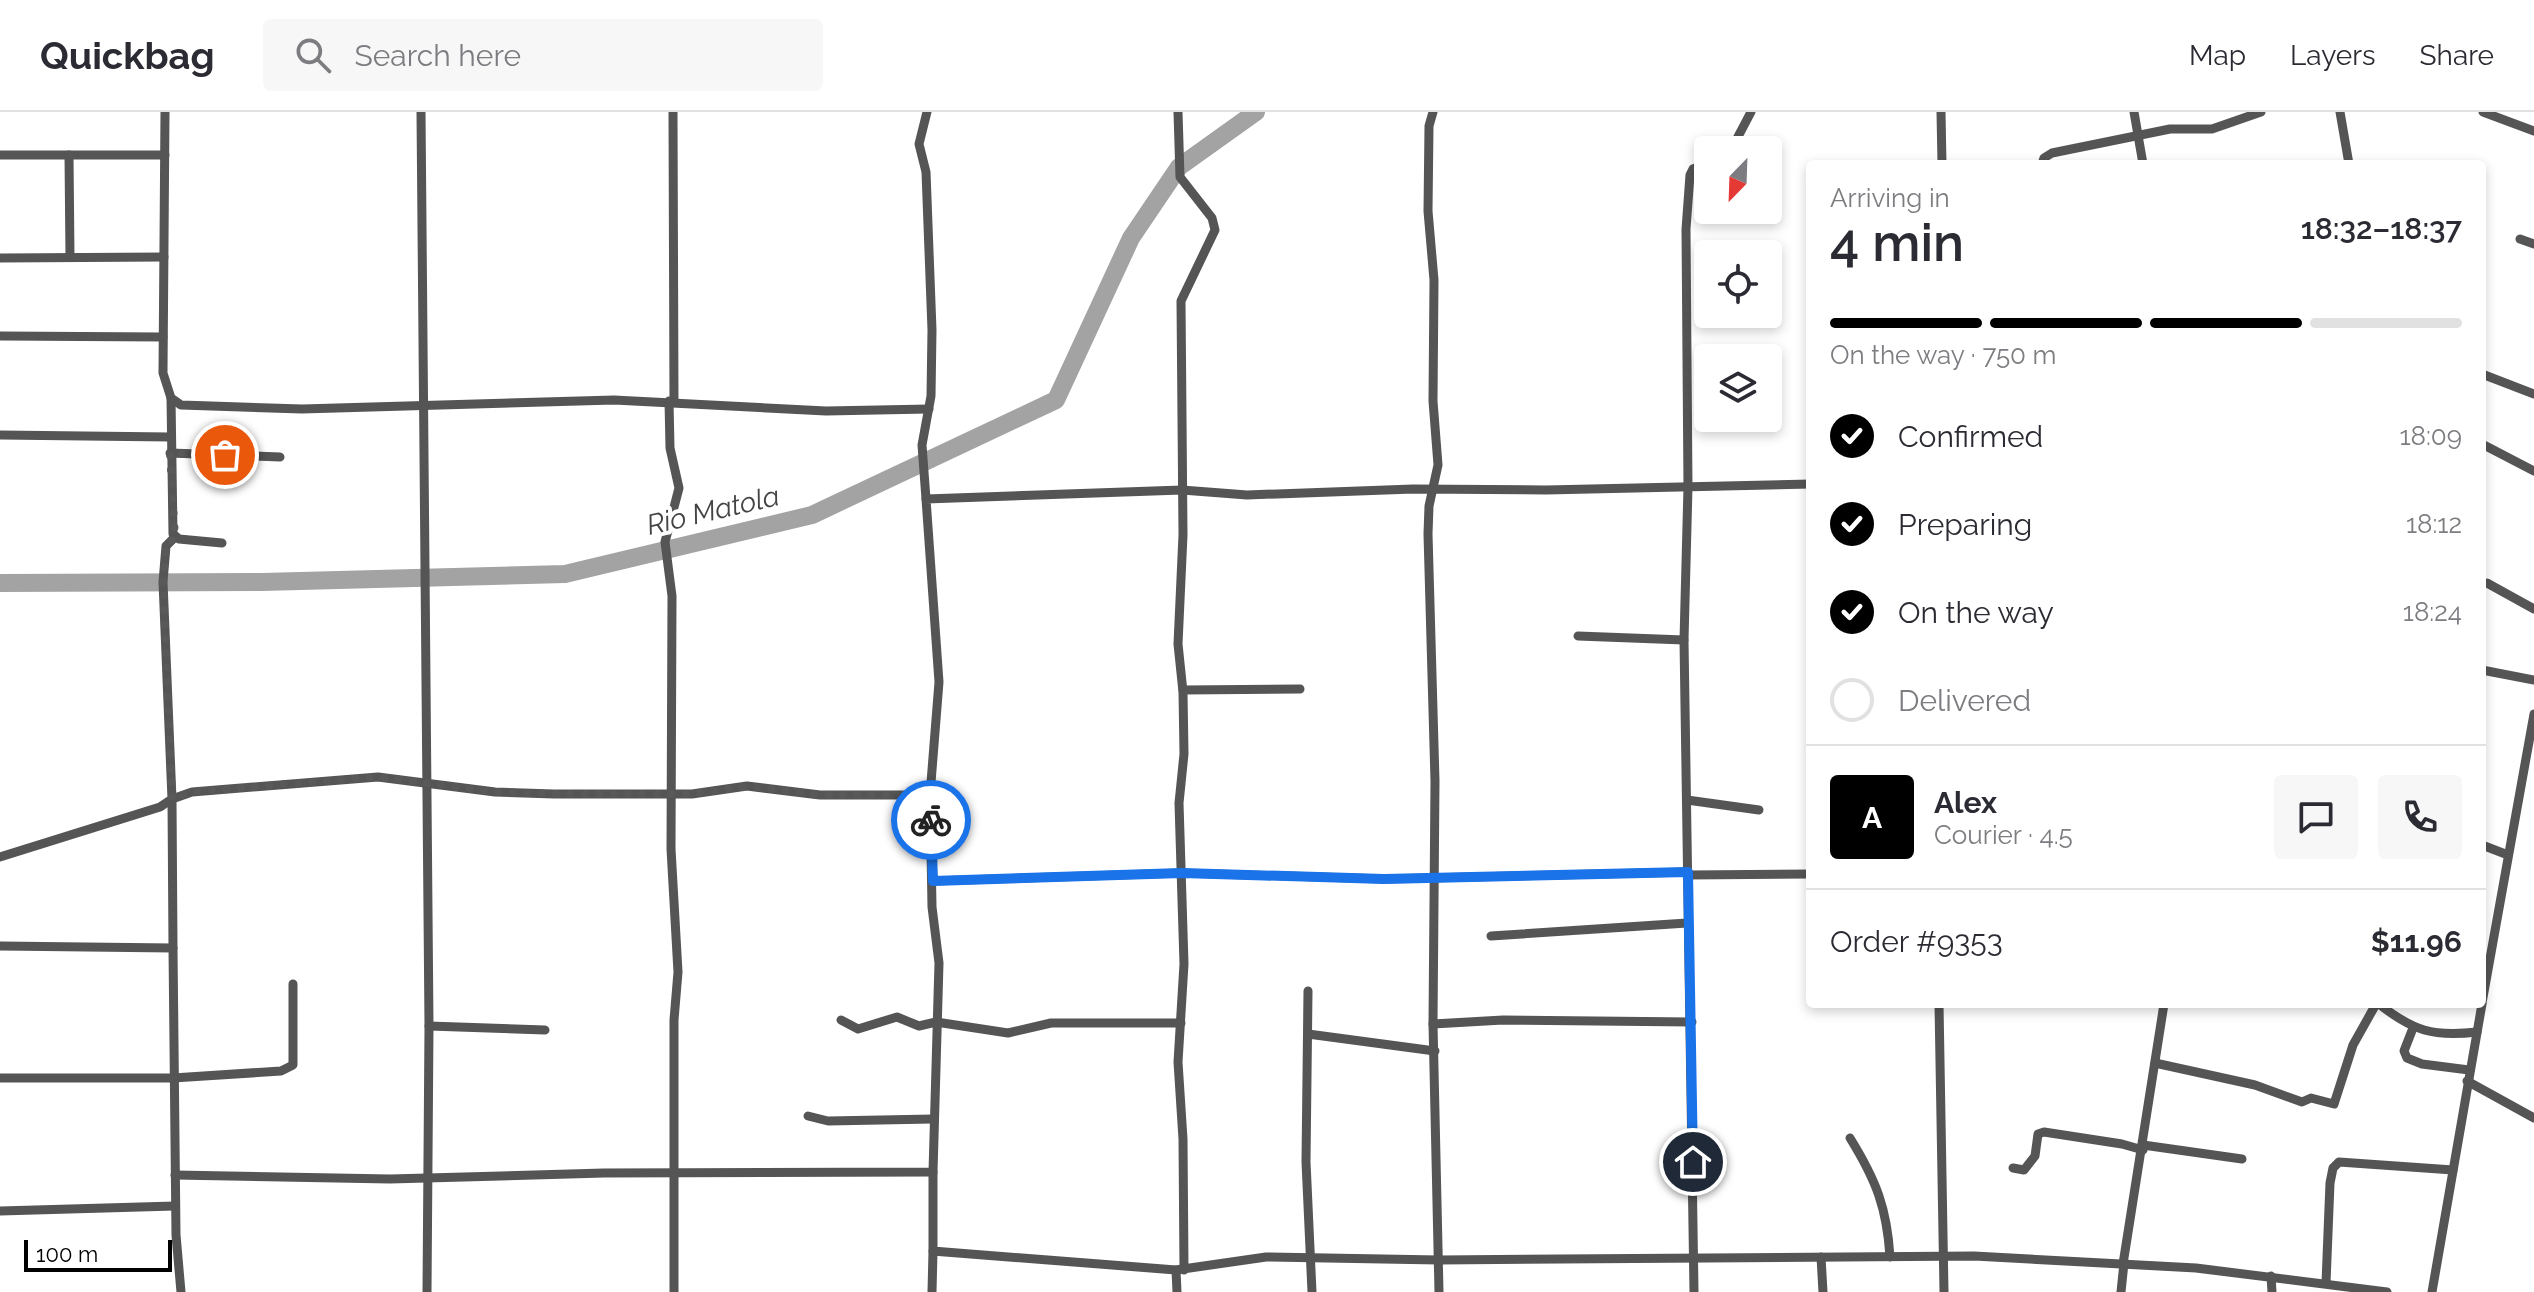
<!DOCTYPE html>
<html lang="en">
<head>
<meta charset="utf-8">
<style>
	body { margin:0; font-family:Raleway,sans-serif; background:#f7f7f7; color:#2b2b33; height:100vh; display:flex; flex-direction:column; font-size:30px; white-space:nowrap }
	* { box-sizing:border-box; margin:0 }
	p { font-size:26px; color:#7c7c81 }
	.icon { flex:none; width:44px; height:44px; fill:none; stroke:currentColor; stroke-width:2; stroke-linecap:round; stroke-linejoin:round }
	.map { position:relative; flex:1; overflow:hidden }
	.panel { position:absolute; left:1806px; top:48px; width:680px; height:848px; display:flex; flex-direction:column; background:#fff; border-radius:8px; box-shadow:0 4px 12px #0003 }
	.panel>* { flex:none }
	.needle { width:52px; rotate:203deg }
	.fabs { position:absolute; left:1694px; top:24px; display:grid; gap:16px }
	.fabs a { display:grid; place-items:center; width:88px; height:88px; border-radius:8px; background:#fff; box-shadow:0 4px 12px #0003; font-size:40px }
	.scale { position:absolute; left:24px; bottom:20px; width:148px; box-sizing:border-box; padding-left:8px; border:4px solid #000; border-top:0; font-size:22px; line-height:28px; white-space:nowrap; color:#000; -webkit-text-stroke:6px #fff; paint-order:stroke }
	.pin { position:absolute; display:grid; place-items:center; width:68px; height:68px; color:#fff; margin:-34px; border:4px solid #fff; border-radius:50%; box-shadow:0 2px 8px #0007 }
	.courier { position:absolute; display:grid; place-items:center; width:80px; height:80px; margin:-40px; border:6px solid #1a73e8; border-radius:50%; background:#fff; color:#222; box-shadow:0 2px 10px #0007 }
	.summary em { font-style:normal; font-weight:600 }
	.summary div { display:flex; flex-direction:column-reverse }
	.summary { display:flex; align-items:center; justify-content:space-between; height:136px; padding:0 24px }
	h1 { font-size:52px; font-weight:600; line-height:60px }
	.bar { display:grid; grid-template-columns:repeat(4,1fr); gap:12px 8px; align-content:center; height:96px; padding:0 24px }
	.bar i { height:10px; border-radius:6px; background:#e1e1e2 }
	.bar .active { background:#000 }
	.bar p { grid-column:span 4 }
	.line { display:flex; align-items:center; gap:20px; padding:0 24px; border-top:2px solid #e1e1e2 }
	.line div { flex:1 }
	.round { display:grid; place-items:center; flex:none; width:84px; height:84px; border-radius:8px; background:#f7f7f7 }
	ol { padding:0 24px; list-style:none }
	li { display:flex; align-items:center; gap:24px; height:88px }
	li p { margin-inline-start:auto }
	li .icon { padding:8px; border-radius:50%; background:#000; color:#fff; stroke-width:4 }
	li:last-child { color:#7c7c81 }
	li i { width:44px; height:44px; border:4px solid #e1e1e2; border-radius:50% }
	header { display:flex; align-items:center; gap:48px; box-sizing:border-box; height:112px; padding:0 40px; background:#fff; border-bottom:2px solid #e1e1e2 }
	header strong { font-size:38px }
	nav { display:flex; gap:44px; margin-inline-start:auto; font-size:28px }
	.search { width:560px; height:72px; background:#f7f7f7; display:flex; align-items:center; gap:20px; box-sizing:border-box; padding:0 28px; border-radius:8px; color:#7c7c81; font-size:30px }
	.map>svg:first-child { display:block }
	.lines { fill:none; stroke-linecap:round; stroke-linejoin:round }
	.river { stroke:#a3a3a3; stroke-width:18 }
	.minor { stroke:#555; stroke-width:9 }
	.done { stroke:#595959; stroke-width:8; stroke-dasharray:0 14.4 }
	.route { stroke:#1a73e8; stroke-width:10 }
	.labels { text-anchor:middle; stroke-width:8; stroke-linejoin:round; paint-order:stroke }
	.water-label { font-size:28px; font-style:italic; fill:#444; stroke:#fff }
</style>
</head>
<body>
<header>
<strong>Quickbag</strong>
<div class="search"><svg class="icon" aria-label="search" viewBox="0 0 24 24"><circle cx="10" cy="10" r="6"/><path d="M15 15l6 6"/></svg>Search here</div>
<nav><a>Map</a><a>Layers</a><a>Share</a></nav>
</header>
<div class="map">
<svg width="2534" height="1180" viewBox="0 0 2534 1180">
	<rect width="100%" height="100%" fill="#fff"/>
	<g class="lines">
		<polyline class="river" points="0,471 262,470 565,462 812,403 1056,288 1131,126 1179,55 1256,0"/>
		<g class="minor">
			<polyline points="165,0 163,261 171,286 181,293 302,297 614,288 826,299 929,297"/>
			<polyline points="421,0 429,914 427,1180"/>
			<polyline points="673,0 674,290"/>
			<polyline points="1178,0 1180,65 1212,106 1215,118 1181,189 1183,423 1178,532 1183,580 1184,642 1179,691 1184,852 1178,950 1183,1027 1184,1158"/>
			<polyline points="1433,0 1429,14 1428,99 1434,168 1433,289 1438,353 1429,394 1428,422 1435,669 1433,912 1439,1180"/>
			<polyline points="1941,0 1942,52"/>
			<polyline points="2134,0 2143,52"/>
			<polyline points="2340,0 2349,52"/>
			<polyline points="2483,0 2534,19"/>
			<polyline points="1731,38 1751,0"/>
			<polyline points="0,43 165,43"/>
			<polyline points="69,43 70,145"/>
			<polyline points="2042,52 2044,46 2052,41 2170,17 2212,17 2261,0"/>
			<polyline points="2520,127 2534,132"/>
			<polyline points="0,146 164,145"/>
			<polyline points="0,224 163,225"/>
			<polyline points="2482,262 2534,282"/>
			<polyline points="171,286 173,422 179,427 222,431"/>
			<polyline points="669,289 670,336 679,376 665,430 672,484 671,737 678,860 674,908 674,1180"/>
			<polyline points="0,323 170,325"/>
			<polyline points="2482,332 2534,359"/>
			<polyline points="170,341 280,345"/>
			<polyline points="926,387 922,333 931,284 932,218 926,60 919,32 927,0"/>
			<polyline points="2487,471 2534,497"/>
			<polyline points="1578,524 1684,528"/>
			<polyline points="2482,558 2534,568"/>
			<polyline points="1183,578 1300,577"/>
			<polyline points="1687,688 1759,698"/>
			<polyline points="2482,733 2508,743"/>
			<polyline points="0,745 160,695 172,687 163,470 166,434 175,425"/>
			<polyline points="1688,763 1810,762"/>
			<polyline points="933,769 1182,761 1384,767 1688,760"/>
			<polyline points="1491,824 1687,811"/>
			<polyline points="0,834 173,836 176,1123 181,1180"/>
			<polyline points="173,836 172,687 192,680 378,665 495,680 554,682 692,682 747,674 820,683 930,683"/>
			<polyline points="1308,879 1306,1050 1312,1180"/>
			<polyline points="2482,891 2534,602"/>
			<polyline points="1939,892 1944,1180"/>
			<path d="M2379 892C2413 919 2433 925 2477 920"/>
			<polyline points="841,908 858,917 897,905 919,914 936,910 1008,921 1051,911 1181,911"/>
			<polyline points="1433,912 1503,908 1692,910"/>
			<polyline points="429,914 545,918"/>
			<polyline points="2413,916 2404,939 2407,946 2422,952 2469,958"/>
			<polyline points="1308,922 1435,939"/>
			<polyline points="2155,951 2255,973 2302,990 2311,986 2334,992 2353,933 2376,892"/>
			<polyline points="0,966 173,966 281,959 293,953 293,872"/>
			<polyline points="2467,969 2534,1006"/>
			<polyline points="808,1004 828,1009 933,1007"/>
			<path d="M1850 1026C1876 1068 1887 1096 1890 1145"/>
			<polyline points="2143,1033 2242,1047"/>
			<polyline points="2013,1056 2024,1058 2035,1044 2038,1022 2044,1020 2122,1032 2143,1038"/>
			<polyline points="933,1060 933,1139 945,1140 1176,1158 1266,1145 1439,1148 1974,1144 2196,1156 2387,1180"/>
			<polyline points="175,1063 390,1067 604,1061 933,1060 939,851 932,795 930,683 939,570 926,387 1182,378 1247,383 1413,377 1546,378 1810,372"/>
			<polyline points="0,1099 175,1094"/>
			<polyline points="1821,1145 1823,1180"/>
			<polyline points="2123,1152 2164,892"/>
			<polyline points="1176,1158 1177,1180"/>
			<polyline points="2271,1164 2272,1180"/>
			<polyline points="2326,1171 2330,1071 2333,1056 2339,1050 2453,1058"/>
			<polyline points="932,1180 933,1139"/>
			<polyline points="1694,1180 1684,528 1688,375 1686,117 1690,63 1693,57 1708,51"/>
			<polyline points="2121,1180 2124,1151"/>
			<polyline points="2432,1180 2482,892"/>
		</g>
	</g>
	<g class="lines">
		<polyline class="done" points="225,343 170,341 175,425 166,434 163,470 172,687 192,680 378,665 495,680 554,682 692,682 747,674 820,683 930,683 931,708"/>
		<polyline class="route" points="931,708 933,769 1182,761 1384,767 1688,760 1693,1050"/>
	</g>
	<g class="labels">
		<g class="water-label">
			<text transform="translate(713 398) rotate(-13)" y="10">Rio Matola</text>
		</g>
	</g>
</svg>
<div class="fabs">
<a><svg class="needle" viewBox="-14 -14 28 28"><path d="M0-13l5 13h-10z" fill="#e53935"/><path d="M0 13l5-13h-10z" fill="#7c7c81"/></svg></a>
<a><svg class="icon" aria-label="locate" viewBox="0 0 24 24"><circle cx="12" cy="12" r="6"/><path d="M12 2v4M12 18v4M2 12h4M18 12h4"/></svg></a>
<a><svg class="icon" aria-label="layers" viewBox="0 0 24 24"><path d="M12 4l9 5-9 5-9-5zM3 14l9 5 9-5"/></svg></a>
</div>
<div class="scale">100 m</div>
<div class="pin" style="left:225px;top:343px;background:#ea580c"><svg class="icon" aria-label="bag" viewBox="0 0 24 24"><path d="M5 8h14l-1 12H6zM9 8a3 3 0 0 1 6 0"/></svg></div>
<div class="pin" style="left:1693px;top:1050px;background:#1f2937"><svg class="icon" aria-label="home" viewBox="0 0 24 24"><path d="M3 11l9-7 9 7M6 9v11h12V9"/></svg></div>
<div class="courier" style="left:931px;top:708px"><svg class="icon" aria-label="bike" viewBox="0 0 24 24"><circle cx="6" cy="16" r="4"/><circle cx="18" cy="16" r="4"/><path d="M6 16l4-8h5l3 8M10 8l3 8H6M13 5h3"/></svg></div>
<section class="panel">
<div class="summary"><div><h1>4 min</h1><p>Arriving in</p></div><em>18:32–18:37</em></div>
<div class="bar"><i class="active"></i><i class="active"></i><i class="active"></i><i></i><p>On the way · 750 m</p></div>
<ol>
<li><svg class="icon" aria-label="check" viewBox="0 0 24 24"><path d="M5 12l5 5 9-10"/></svg>Confirmed<p>18:09</p></li>
<li><svg class="icon" aria-label="check" viewBox="0 0 24 24"><path d="M5 12l5 5 9-10"/></svg>Preparing<p>18:12</p></li>
<li><svg class="icon" aria-label="check" viewBox="0 0 24 24"><path d="M5 12l5 5 9-10"/></svg>On the way<p>18:24</p></li>
<li><i></i>Delivered</li>
</ol>
<div class="line" style="height:144px"><b class="round" style="background:#000;color:#fff">A</b><div><b>Alex</b><p>Courier · 4.5</p></div><a class="round"><svg class="icon" aria-label="chat" viewBox="0 0 24 24"><path d="M4 5h16v11H9l-5 4z"/></svg></a><a class="round"><svg class="icon" aria-label="phone" viewBox="0 0 24 24"><path d="M5 4h4l2 5-3 2q2 4 5 5l2-3 5 2v4C11 20 4 13 5 4z"/></svg></a></div>
<div class="line" style="height:104px"><div>Order #9353</div><b>$11.96</b></div>
</section>
</div>
</body>
</html>
